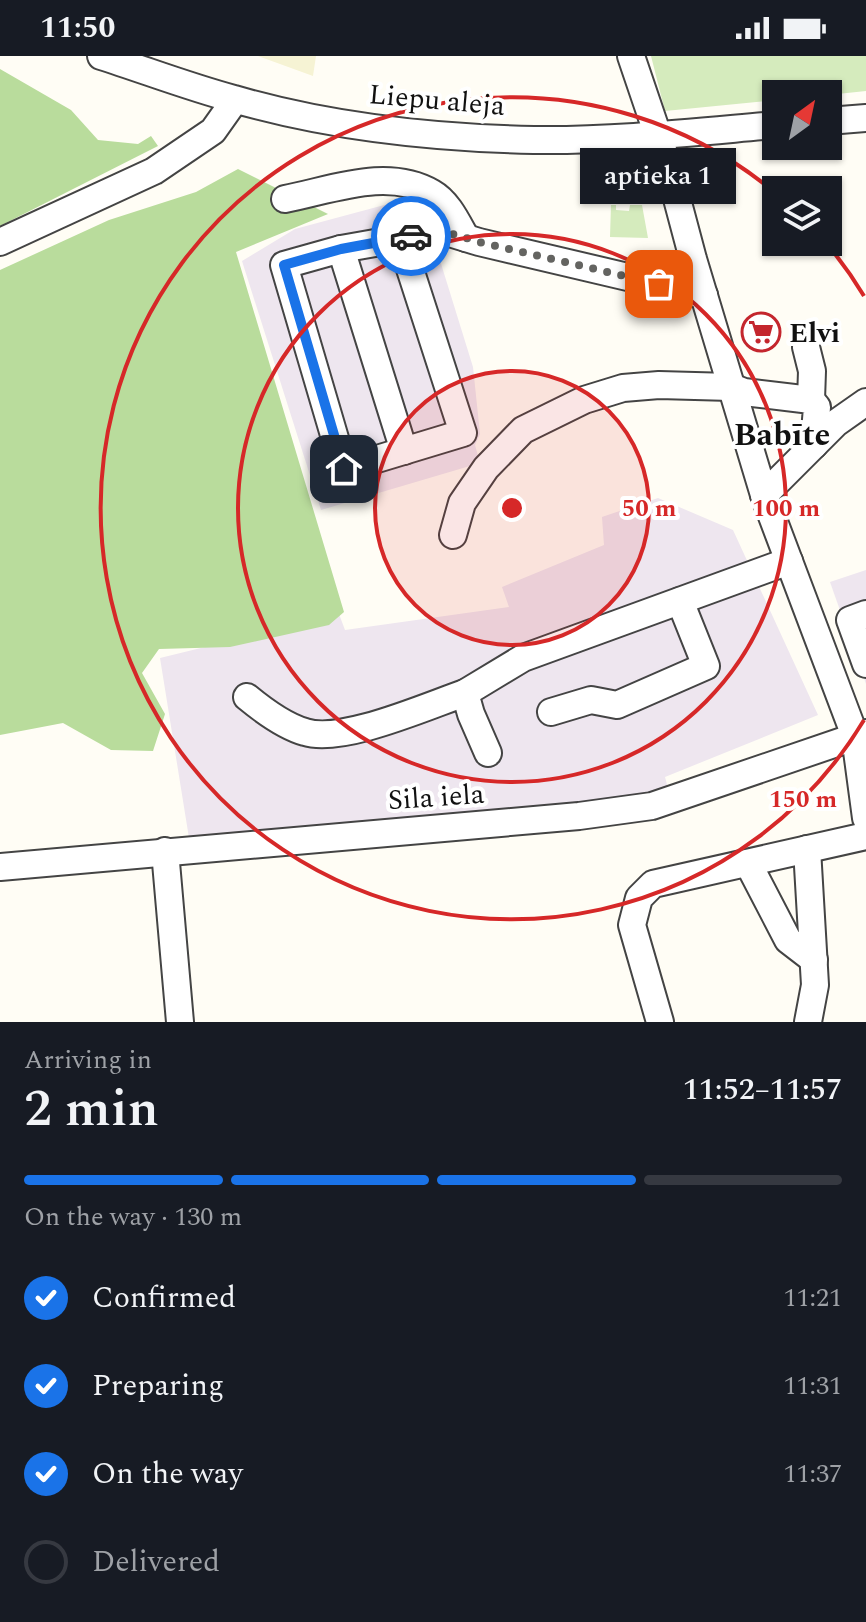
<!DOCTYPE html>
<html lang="en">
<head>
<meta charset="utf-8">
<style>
	body { margin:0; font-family:Spectral,serif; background:#20242c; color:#f1f3f6; height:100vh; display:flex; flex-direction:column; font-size:30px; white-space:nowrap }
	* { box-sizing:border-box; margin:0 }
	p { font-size:26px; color:#9ea1a6 }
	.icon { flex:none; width:44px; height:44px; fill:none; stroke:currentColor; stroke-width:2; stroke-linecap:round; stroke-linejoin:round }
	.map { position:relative; height:966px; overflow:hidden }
	.sheet { display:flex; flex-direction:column; background:#171b24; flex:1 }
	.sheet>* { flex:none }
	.needle { width:52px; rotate:33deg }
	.controls { position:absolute; left:762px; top:24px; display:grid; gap:16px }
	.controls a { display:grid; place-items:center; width:80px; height:80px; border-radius:0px; background:#171b24; box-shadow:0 2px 6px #0004; font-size:40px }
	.pin { position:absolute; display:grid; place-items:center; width:68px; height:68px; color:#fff; margin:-34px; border-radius:16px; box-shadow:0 4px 12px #0006 }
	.courier { position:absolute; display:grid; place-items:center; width:80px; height:80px; margin:-40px; border:6px solid #1a73e8; border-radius:50%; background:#fff; color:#222; box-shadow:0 2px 10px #0007 }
	.bubble { position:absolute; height:56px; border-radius:0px; background:#171b24; box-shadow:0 2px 6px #0004; font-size:26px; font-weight:600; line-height:56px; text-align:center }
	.summary em { font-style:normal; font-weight:600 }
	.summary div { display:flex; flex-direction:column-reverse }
	.summary { display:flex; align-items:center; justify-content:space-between; height:136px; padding:0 24px }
	h1 { font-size:52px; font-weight:600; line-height:60px }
	.bar { display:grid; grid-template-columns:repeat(4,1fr); gap:12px 8px; align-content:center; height:96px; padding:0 24px }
	.bar i { height:10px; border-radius:6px; background:#363941 }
	.bar .on { background:#1a73e8 }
	.bar p { grid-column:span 4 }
	ol { padding:0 24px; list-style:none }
	li { display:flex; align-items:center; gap:24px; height:88px }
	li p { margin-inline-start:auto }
	li .icon { padding:8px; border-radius:50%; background:#1a73e8; color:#fff; stroke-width:4 }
	li:last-child { color:#9ea1a6 }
	li i { width:44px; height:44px; border:4px solid #363941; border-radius:50% }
	.status { display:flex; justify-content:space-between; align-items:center; height:56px; padding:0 40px; background:#171b24; direction:ltr }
	.status svg { height:22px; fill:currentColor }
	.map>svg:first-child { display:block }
	.industrial { fill:#eee6ef }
	.farmland { fill:#f6f3d4 }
	.green { fill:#d5ebbd }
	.forest { fill:#b9dc9c }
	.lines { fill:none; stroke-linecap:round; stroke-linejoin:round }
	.minor-casing { stroke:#444; stroke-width:30 }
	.minor { stroke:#fff; stroke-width:26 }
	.done { stroke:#646461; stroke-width:8; stroke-dasharray:0 14.4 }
	.route { stroke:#1a73e8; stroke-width:10 }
	.ring { fill:none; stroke:#d62828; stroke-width:4 }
	.labels { text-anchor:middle; stroke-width:8; stroke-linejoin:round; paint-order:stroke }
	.street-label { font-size:28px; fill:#111; stroke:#fff }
	.poi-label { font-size:28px; font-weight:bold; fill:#111; stroke:#fff; text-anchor:start }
	.quarter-label { font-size:32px; font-weight:bold; fill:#111; stroke:#fff }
	.centre { fill:#d62828; stroke:#fff; stroke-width:4 }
	.ring-label { font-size:24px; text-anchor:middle; font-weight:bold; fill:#d62828; stroke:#fff; stroke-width:8; stroke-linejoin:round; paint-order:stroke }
</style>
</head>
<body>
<div class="status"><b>11:50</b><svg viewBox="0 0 49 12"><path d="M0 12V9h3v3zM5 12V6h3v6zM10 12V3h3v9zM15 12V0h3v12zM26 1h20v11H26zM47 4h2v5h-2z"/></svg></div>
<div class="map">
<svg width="866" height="966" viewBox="0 0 866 966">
	<rect width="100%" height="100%" fill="#fffdf5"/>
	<g class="industrial">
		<polygon points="414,141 434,185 473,311 480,378 475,389 480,407 321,454 242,205 295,173"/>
		<polygon points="658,442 733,474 818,659 665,721 669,736 560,754 502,753 189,782 160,602 339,558 345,574 509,551 502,531 604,489 602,461"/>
		<polygon points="866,514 866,628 830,526"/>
	</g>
	<polygon class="farmland" points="258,0 316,0 313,20"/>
	<g class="green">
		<polygon points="651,0 866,0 866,35 828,39 776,38 776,44 665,55"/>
		<polygon points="611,149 616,149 616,154 629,155 630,149 642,149 648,182 610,181"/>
	</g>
	<g class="forest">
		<polygon points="0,13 71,54 98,84 138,88 151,80 158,90 0,170"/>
		<polygon points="238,113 328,158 236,196 344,556 329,569 230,591 159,593 142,617 165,658 153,695 111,694 63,667 0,679 0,214 109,164 196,136"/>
	</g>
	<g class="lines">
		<g class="minor-casing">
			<g id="minor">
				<path d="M101 0C145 14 189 31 234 43 330 71 434 82 534 84 615 85 695 76 776 69"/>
				<polyline points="631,0 668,109 693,203 764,439 855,680 866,762"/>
				<polyline points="828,65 866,62"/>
				<path d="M285 143C332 134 387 111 432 137 448 146 457 166 466 182"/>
				<polyline points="400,182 463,377 344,413 284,209 341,193 443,175 479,186 704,239"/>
				<polyline points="0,186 154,115 213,75 235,44"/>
				<polyline points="341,193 404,395"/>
				<polyline points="806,291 812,315 811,344"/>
				<polyline points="764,439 836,367 866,346"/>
				<polyline points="453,479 462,447 486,412 523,374 584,344 623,332 659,329 731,331 744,336 811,344 817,351 814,389"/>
				<polyline points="866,558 850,564 866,608"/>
				<path d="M247 641C264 655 284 670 305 676 342 688 427 650 465 637"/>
				<polyline points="551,656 591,644 617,649 706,610 680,545"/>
				<polyline points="488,697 471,658 465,637 523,602 789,505"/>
				<polyline points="807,793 815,929 808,966"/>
				<polyline points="165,795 180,966"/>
				<polyline points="748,807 788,884 814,904"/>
				<polyline points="0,811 579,760 652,750 866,677"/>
				<polyline points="660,966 632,869 639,842 653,828 866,780"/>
			</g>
		</g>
		<use href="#minor" class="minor"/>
	</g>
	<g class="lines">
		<polyline class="done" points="411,180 443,175 479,186 659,228"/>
		<polyline class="route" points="344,413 284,209 341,193 411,180"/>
	</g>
	<circle cx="512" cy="452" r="137" fill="#d62828" fill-opacity=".12"/>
	<g class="ring">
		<circle cx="512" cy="452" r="137"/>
		<circle cx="512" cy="452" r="274"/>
		<path d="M864 664A411 411 0 1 1 773 135M827 188A411 411 0 0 1 864 240"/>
	</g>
	<defs>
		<g id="supermarket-ring" transform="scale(2)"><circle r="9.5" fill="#fff" stroke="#c4262e" stroke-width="1.5"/><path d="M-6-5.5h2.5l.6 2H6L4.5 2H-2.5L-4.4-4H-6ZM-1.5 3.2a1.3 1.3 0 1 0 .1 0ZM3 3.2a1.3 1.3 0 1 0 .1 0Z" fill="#c4262e"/></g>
	</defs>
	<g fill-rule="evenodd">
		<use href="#supermarket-ring" x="761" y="276"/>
	</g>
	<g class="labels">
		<g class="street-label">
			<text transform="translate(437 43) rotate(5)" y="10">Liepu aleja</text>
			<text transform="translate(436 740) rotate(-4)" y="10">Sila iela</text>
		</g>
		<g class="poi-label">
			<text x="789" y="286">Elvi</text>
		</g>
		<g class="quarter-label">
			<text x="782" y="389">Babīte</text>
		</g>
	</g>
	<circle cx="512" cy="452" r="12" class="centre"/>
	<g class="ring-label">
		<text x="649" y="460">50 m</text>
		<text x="786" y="460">100 m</text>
		<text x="803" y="751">150 m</text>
	</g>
</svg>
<div class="controls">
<a><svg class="needle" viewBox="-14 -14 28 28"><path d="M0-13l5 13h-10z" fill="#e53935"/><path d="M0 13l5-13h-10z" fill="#9ea1a6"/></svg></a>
<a><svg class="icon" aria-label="layers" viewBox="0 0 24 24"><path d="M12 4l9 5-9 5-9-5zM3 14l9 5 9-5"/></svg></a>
</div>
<div class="pin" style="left:659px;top:228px;background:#ea580c"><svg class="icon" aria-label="bag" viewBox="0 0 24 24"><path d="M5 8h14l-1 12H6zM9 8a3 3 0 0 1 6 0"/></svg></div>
<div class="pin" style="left:344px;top:413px;background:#1f2937"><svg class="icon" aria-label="home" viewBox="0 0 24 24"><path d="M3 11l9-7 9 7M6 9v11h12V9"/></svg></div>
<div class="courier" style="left:411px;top:180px"><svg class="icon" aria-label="car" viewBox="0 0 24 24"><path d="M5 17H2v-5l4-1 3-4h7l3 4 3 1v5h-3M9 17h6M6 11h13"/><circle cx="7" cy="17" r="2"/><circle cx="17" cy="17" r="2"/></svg></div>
<div class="bubble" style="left:580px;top:92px;width:156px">aptieka 1</div>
</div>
<section class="sheet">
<div class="summary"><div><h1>2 min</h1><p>Arriving in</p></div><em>11:52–11:57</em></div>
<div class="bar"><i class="on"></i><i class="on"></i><i class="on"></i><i></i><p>On the way · 130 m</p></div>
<ol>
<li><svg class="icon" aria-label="check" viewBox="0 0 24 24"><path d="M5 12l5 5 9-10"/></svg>Confirmed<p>11:21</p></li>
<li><svg class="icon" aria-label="check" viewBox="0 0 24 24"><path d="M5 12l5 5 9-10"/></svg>Preparing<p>11:31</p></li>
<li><svg class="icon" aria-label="check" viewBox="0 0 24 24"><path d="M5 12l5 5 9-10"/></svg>On the way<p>11:37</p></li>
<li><i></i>Delivered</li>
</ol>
</section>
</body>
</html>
